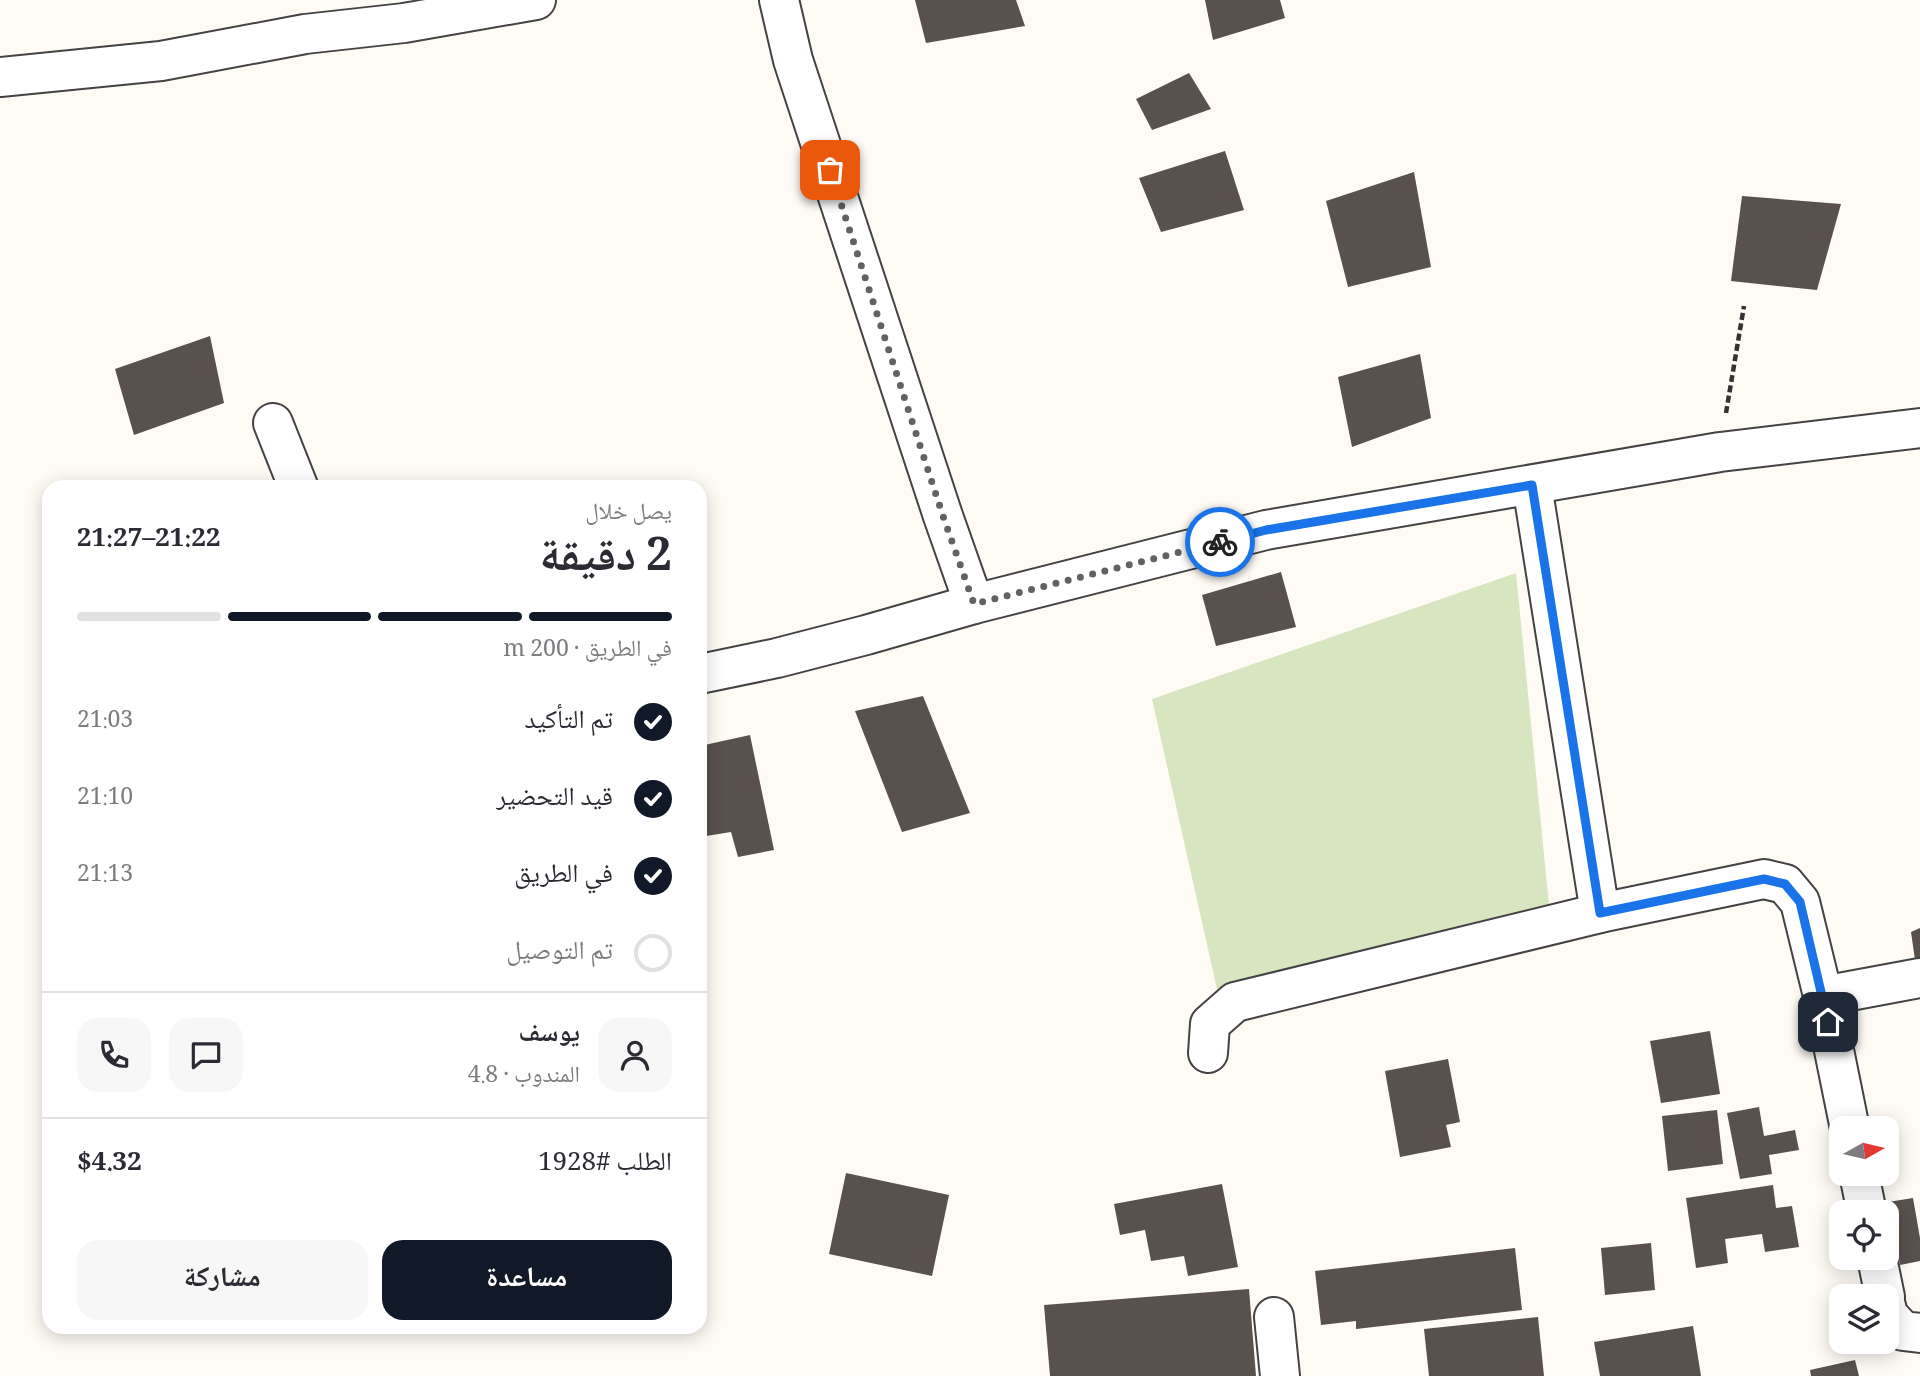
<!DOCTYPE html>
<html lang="ar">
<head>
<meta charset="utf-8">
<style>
	body { margin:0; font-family:Georgia,"Noto Naskh Arabic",serif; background:#f7f7f7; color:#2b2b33; direction:rtl; height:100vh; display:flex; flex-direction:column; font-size:26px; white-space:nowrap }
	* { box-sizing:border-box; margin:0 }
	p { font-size:23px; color:#7c7c81 }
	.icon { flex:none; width:38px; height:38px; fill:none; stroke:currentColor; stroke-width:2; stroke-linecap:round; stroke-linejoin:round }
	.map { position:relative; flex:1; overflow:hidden; direction:ltr }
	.panel { position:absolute; left:42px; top:480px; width:665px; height:854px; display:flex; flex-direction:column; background:#fff; border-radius:21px; box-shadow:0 4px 18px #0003; direction:rtl }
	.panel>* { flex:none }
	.needle { width:46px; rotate:82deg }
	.controls { position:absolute; left:1829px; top:1116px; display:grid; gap:14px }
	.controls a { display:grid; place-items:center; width:70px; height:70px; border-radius:14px; background:#fff; box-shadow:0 4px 18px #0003; font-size:35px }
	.pin { position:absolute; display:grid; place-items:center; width:60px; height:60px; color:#fff; margin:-30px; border-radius:14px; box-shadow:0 4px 10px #0006 }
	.courier { position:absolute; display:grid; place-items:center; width:70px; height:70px; margin:-35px; border:5px solid #1a73e8; border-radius:50%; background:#fff; color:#222; box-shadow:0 2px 9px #0007 }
	.summary em { font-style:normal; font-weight:700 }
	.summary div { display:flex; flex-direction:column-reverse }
	.summary { display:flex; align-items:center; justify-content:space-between; height:119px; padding:0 35px }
	h1 { font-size:46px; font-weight:700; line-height:52px }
	.bar { display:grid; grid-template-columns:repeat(4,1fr); gap:10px 7px; align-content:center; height:84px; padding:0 35px }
	.bar i { height:9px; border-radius:5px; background:#e1e1e2 }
	.bar .active { background:#111827 }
	.bar p { grid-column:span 4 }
	.line { display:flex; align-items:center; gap:18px; padding:0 35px; border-top:2px solid #e1e1e2 }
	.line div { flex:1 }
	.round { display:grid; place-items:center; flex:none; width:74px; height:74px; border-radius:21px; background:#f7f7f7 }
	ol { padding:0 35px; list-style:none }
	li { display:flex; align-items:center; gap:21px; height:77px }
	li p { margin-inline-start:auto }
	li .icon { padding:7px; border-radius:50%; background:#111827; color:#fff; stroke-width:4 }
	li:last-child { color:#7c7c81 }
	li i { width:38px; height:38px; border:4px solid #e1e1e2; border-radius:50% }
	.action { display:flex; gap:14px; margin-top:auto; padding:14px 35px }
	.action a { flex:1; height:80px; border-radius:21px; background:#111827; color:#fff; font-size:28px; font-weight:700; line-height:80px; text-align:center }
	.action a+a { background:#f7f7f7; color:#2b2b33 }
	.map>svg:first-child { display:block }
	.green { fill:#d7e6c0 }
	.building { fill:#58514e }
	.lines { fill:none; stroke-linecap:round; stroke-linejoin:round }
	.minor-casing { stroke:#434343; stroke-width:42 }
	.path { stroke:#323232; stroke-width:4.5; stroke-dasharray:7 3.5; stroke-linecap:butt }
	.minor { stroke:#fff; stroke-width:38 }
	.done { stroke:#636260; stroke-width:7; stroke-dasharray:0 12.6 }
	.route { stroke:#1a73e8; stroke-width:9 }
</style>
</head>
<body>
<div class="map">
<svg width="1920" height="1376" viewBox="0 0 1920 1376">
	<rect width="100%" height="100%" fill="#fefbf5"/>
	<polygon class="green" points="1516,573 1549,905 1217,989 1152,699"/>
	<g class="building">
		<polygon points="915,0 1016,0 1025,26 926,43"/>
		<polygon points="1205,0 1280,0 1285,18 1213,40"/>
		<polygon points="1189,73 1211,109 1152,130 1136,99"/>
		<polygon points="1225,151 1244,210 1161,232 1139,178"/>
		<polygon points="1414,172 1431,267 1348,287 1326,201"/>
		<polygon points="1742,196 1841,204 1817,290 1731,281"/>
		<polygon points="210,336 224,403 134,435 115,369"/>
		<polygon points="1420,354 1431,418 1352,447 1338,377"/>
		<polygon points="1281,572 1296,627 1216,646 1202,595"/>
		<polygon points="49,680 49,712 47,712 43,681"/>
		<polygon points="923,696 970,813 902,832 855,711"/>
		<polygon points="750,735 774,850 738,857 731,832 700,837 700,746"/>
		<polygon points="1920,928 1920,959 1915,960 1911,932"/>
		<polygon points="1710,1031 1720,1094 1661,1103 1650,1041"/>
		<polygon points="1448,1059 1460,1122 1446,1125 1451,1147 1400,1157 1385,1071"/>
		<polygon points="1759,1107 1764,1136 1795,1130 1799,1150 1769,1155 1772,1174 1740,1179 1727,1113"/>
		<polygon points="1717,1110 1723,1164 1668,1171 1662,1116"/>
		<polygon points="846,1173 949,1195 932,1276 829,1254"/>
		<polygon points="1222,1184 1238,1267 1188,1276 1184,1256 1151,1261 1145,1230 1120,1235 1114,1204"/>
		<polygon points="1773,1185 1776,1208 1792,1206 1799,1247 1765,1252 1762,1234 1725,1239 1728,1263 1696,1268 1686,1198"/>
		<polygon points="1913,1198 1920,1238 1920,1261 1900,1265 1888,1202"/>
		<polygon points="1651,1243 1655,1290 1605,1295 1601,1248"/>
		<polygon points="1515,1248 1522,1310 1356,1329 1356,1321 1321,1325 1315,1271"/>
		<polygon points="1249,1289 1256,1376 1050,1376 1044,1305"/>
		<polygon points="1538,1317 1544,1376 1429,1376 1424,1329"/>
		<polygon points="1693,1326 1701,1376 1600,1376 1594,1342"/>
		<polygon points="1855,1360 1859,1376 1811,1376 1810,1370"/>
	</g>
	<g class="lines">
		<g class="minor-casing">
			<g id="minor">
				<polyline points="779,0 793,60 943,516 974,604"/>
				<polyline points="0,77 161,61 305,34 404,23 536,0"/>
				<polyline points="273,423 298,486"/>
				<polyline points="1532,485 1600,913"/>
				<polyline points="700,674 777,658 866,635 974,604 1266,530 1720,452 1920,428"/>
				<polyline points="1823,996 1920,978"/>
				<polyline points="1208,1053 1210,1024 1235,1002 1600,913 1764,879 1785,884 1800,902 1823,996 1850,1129"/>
				<polyline points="1859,1174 1867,1213"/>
				<polyline points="1877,1258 1885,1297"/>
				<polyline points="1886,1306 1888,1315 1903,1331 1920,1333"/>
				<polyline points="1274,1317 1280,1376"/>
			</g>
		</g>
		<polyline class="path" points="1726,413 1744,306"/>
		<use href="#minor" class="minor"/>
	</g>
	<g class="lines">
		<polyline class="done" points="830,170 943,516 974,604 1220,542"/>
		<polyline class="route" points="1220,542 1266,530 1532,485 1600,913 1764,879 1785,884 1800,902 1828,1022"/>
	</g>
</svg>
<div class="controls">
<a><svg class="needle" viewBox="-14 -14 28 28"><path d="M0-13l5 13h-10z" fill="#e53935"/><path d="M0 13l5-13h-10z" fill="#7c7c81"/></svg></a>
<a><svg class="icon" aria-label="locate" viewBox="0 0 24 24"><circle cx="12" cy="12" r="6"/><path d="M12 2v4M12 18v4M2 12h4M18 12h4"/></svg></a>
<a><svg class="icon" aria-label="layers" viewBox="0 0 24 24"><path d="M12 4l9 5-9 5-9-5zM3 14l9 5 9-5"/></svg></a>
</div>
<div class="pin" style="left:830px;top:170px;background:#ea580c"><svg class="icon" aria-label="bag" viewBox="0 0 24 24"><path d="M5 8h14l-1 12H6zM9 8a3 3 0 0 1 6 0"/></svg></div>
<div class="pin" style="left:1828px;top:1022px;background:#1f2937"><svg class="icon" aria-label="home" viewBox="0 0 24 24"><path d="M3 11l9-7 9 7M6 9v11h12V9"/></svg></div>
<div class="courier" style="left:1220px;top:542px"><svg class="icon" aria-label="bike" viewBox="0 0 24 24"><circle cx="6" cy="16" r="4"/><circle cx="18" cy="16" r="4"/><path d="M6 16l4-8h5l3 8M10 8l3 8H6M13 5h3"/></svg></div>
<section class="panel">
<div class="summary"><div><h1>2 دقيقة</h1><p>يصل خلال</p></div><em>21:22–21:27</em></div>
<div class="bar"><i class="active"></i><i class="active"></i><i class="active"></i><i></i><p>في الطريق · 200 m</p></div>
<ol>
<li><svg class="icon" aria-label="check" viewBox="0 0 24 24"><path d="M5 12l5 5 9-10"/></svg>تم التأكيد<p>21:03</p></li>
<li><svg class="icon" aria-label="check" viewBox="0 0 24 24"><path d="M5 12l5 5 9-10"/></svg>قيد التحضير<p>21:10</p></li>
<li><svg class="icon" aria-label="check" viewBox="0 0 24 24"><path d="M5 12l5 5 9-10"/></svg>في الطريق<p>21:13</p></li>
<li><i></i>تم التوصيل</li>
</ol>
<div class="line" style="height:126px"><a class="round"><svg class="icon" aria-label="person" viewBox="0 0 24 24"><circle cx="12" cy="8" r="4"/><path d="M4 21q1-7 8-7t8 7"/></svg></a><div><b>يوسف</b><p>المندوب · 4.8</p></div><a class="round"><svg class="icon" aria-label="chat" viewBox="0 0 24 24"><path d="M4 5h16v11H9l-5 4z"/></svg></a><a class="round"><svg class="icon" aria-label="phone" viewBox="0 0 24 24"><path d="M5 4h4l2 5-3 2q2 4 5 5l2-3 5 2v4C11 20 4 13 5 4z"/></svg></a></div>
<div class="line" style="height:91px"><div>الطلب #1928</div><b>$4.32</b></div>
<div class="action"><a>مساعدة</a><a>مشاركة</a></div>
</section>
</div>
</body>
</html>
